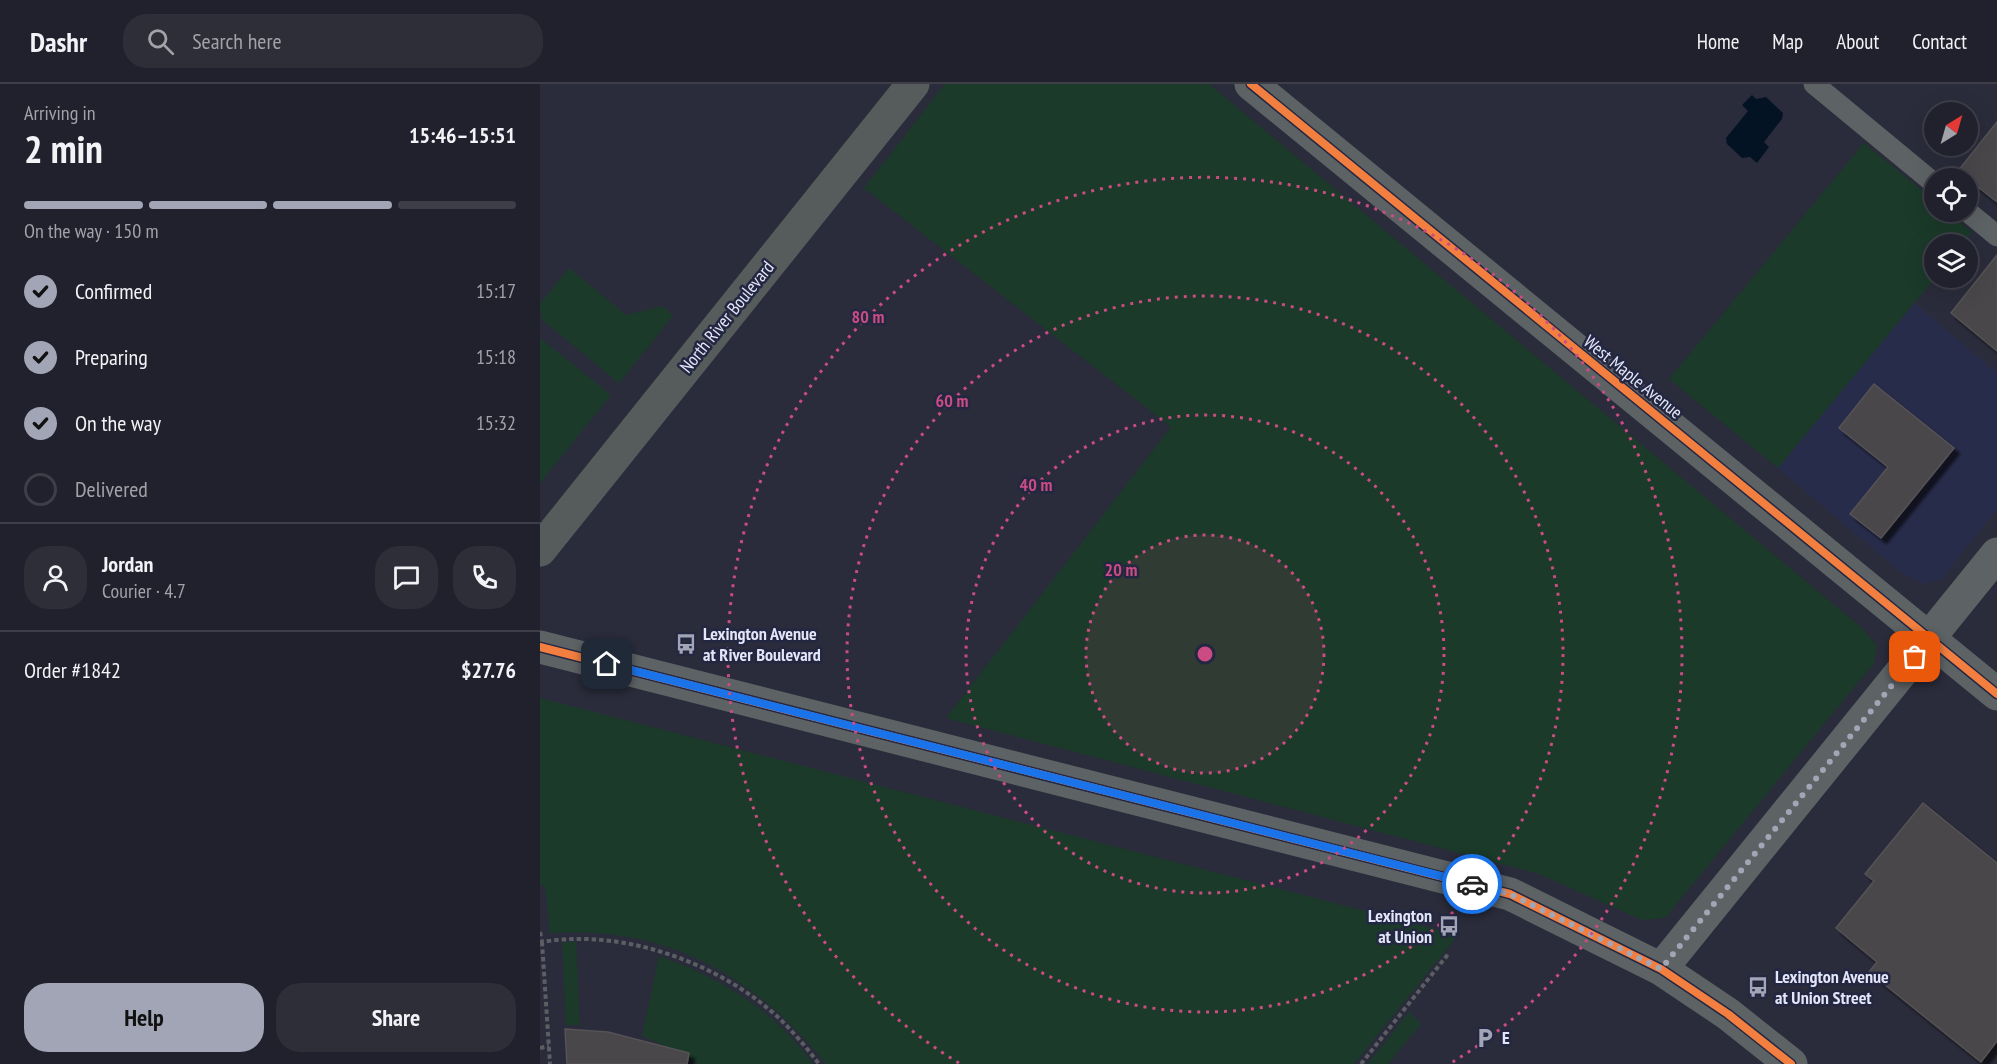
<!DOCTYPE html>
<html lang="en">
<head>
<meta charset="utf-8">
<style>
	body { margin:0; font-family:"PT Sans Narrow",sans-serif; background:#2d2e38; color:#f1f3f6; height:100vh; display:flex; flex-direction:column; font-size:22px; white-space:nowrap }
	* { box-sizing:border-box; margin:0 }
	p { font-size:20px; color:#a2a3a9 }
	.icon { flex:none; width:33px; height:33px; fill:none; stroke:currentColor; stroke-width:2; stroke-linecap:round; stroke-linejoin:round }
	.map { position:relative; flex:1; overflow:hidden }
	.panel { display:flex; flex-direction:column; background:#20212c; width:540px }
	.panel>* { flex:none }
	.needle { width:39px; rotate:37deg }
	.buttons { position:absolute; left:1384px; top:18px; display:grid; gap:12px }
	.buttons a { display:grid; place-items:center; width:54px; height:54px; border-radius:50%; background:#20212c; box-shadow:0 6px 24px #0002,0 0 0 2px #3d3e48; font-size:30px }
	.pin { position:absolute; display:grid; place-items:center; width:51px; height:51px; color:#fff; margin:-26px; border-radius:12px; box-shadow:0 3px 9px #0006 }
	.courier { position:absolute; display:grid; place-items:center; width:60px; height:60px; margin:-30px; border:4px solid #1a73e8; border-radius:50%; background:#fff; color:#222; box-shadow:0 2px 8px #0007 }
	.head em { font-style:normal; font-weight:700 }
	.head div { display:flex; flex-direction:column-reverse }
	.head { display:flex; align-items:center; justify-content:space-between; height:102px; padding:0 24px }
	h1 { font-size:39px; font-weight:700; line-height:45px }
	.bar { display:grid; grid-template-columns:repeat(4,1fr); gap:9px 6px; align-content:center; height:72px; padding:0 24px }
	.bar i { height:8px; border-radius:4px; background:#3d3e48 }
	.bar .current { background:#a2a5b6 }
	.bar p { grid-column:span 4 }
	.line { display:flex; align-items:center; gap:15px; padding:0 24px; border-top:2px solid #3d3e48 }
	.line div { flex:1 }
	.round { display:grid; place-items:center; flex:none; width:63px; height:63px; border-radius:24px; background:#2d2e38 }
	ol { padding:0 24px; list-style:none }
	li { display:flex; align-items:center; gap:18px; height:66px }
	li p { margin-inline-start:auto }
	li .icon { padding:6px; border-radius:50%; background:#a2a5b6; color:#111; stroke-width:4 }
	li:last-child { color:#a2a3a9 }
	li i { width:33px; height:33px; border:3px solid #3d3e48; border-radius:50% }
	.primary-button { display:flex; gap:12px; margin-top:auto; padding:12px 24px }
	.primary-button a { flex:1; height:69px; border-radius:24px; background:#a2a5b6; color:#111; font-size:24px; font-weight:700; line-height:69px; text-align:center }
	.primary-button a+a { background:#2d2e38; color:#f1f3f6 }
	header { display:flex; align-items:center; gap:36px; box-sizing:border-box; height:84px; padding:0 30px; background:#20212c; border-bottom:2px solid #3d3e48 }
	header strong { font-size:28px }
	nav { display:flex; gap:33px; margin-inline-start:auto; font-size:21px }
	.search { width:420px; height:54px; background:#2d2e38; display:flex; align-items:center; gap:15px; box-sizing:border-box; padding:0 21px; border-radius:24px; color:#a2a3a9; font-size:22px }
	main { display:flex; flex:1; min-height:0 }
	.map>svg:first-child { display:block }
	.built { fill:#282c4b }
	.green { fill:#1b3a29 }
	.water { fill:#041324 }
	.building { fill:#494648; stroke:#555255; stroke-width:1.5; filter:url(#shadow) }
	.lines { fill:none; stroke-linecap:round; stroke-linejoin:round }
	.path { stroke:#5b5e63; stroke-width:4; stroke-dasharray:4.5 3; stroke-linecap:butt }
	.service { stroke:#5d6264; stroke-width:21 }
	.minor { stroke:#5d6264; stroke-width:33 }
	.tertiary { stroke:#5d6264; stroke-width:33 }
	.secondary { stroke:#555c5b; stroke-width:33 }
	.cycleway-casing { stroke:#232742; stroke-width:11 }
	.cycleway { stroke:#f27e40; stroke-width:8 }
	.done { stroke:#a2a5b6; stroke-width:6; stroke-dasharray:0 10.8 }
	.route { stroke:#1a73e8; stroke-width:8 }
	.ring { fill:none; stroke:#ca4c82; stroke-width:3; stroke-dasharray:3 6 }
	.labels { text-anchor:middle; stroke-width:5; stroke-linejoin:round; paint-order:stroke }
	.street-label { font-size:18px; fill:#e2e6f8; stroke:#232742 }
	.poi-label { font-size:18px; font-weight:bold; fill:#e2e6f8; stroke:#232742; text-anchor:start }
	.centre { fill:#ca4c82; stroke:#232742; stroke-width:3 }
	.ring-label { font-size:18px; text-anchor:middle; font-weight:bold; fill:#ca4c82; stroke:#232742; stroke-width:5; stroke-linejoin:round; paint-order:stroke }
</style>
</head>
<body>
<header>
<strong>Dashr</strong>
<div class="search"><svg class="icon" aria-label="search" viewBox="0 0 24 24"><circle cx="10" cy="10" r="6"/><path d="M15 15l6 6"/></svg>Search here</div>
<nav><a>Home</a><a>Map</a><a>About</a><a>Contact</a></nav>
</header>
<main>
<section class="panel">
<div class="head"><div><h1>2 min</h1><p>Arriving in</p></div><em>15:46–15:51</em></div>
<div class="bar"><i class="current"></i><i class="current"></i><i class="current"></i><i></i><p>On the way · 150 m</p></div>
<ol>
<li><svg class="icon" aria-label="check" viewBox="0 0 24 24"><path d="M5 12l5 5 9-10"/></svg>Confirmed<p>15:17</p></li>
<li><svg class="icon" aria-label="check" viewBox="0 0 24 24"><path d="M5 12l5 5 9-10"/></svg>Preparing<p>15:18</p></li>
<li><svg class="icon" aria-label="check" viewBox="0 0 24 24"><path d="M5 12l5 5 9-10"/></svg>On the way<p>15:32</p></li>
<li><i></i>Delivered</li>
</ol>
<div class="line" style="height:108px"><a class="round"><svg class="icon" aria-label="person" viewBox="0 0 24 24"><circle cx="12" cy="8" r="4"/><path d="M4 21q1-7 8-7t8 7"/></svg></a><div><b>Jordan</b><p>Courier · 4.7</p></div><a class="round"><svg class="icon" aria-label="chat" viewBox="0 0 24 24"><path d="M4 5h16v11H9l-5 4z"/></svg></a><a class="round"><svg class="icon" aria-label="phone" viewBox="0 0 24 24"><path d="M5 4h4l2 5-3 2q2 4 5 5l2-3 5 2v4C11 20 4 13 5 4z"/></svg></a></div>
<div class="line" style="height:78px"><div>Order #1842</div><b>$27.76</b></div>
<div class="primary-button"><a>Help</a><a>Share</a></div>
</section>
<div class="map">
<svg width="1457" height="980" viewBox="0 0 1457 980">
	<defs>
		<filter id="shadow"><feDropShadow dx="5.5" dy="5.5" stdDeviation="1.5" flood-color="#0009"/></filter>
	</defs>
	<rect width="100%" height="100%" fill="#2a2c3b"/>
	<polygon class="built" points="1374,219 1457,289 1457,425 1402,494 1384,500 1362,489 1238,384"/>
	<g class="green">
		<polygon points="405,0 669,0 1322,544 1337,562 1334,579 1125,834 1102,836 999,790 406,634 631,343 324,104"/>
		<polygon points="1324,59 1395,117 1395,128 1407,128 1432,148 1422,160 1395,160 1395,194 1238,384 1129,295"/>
		<polygon points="29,184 86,231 123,222 133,232 79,299 0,234 3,231 0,228 0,220"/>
		<polygon points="0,254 71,311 0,399"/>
		<path d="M0 614 918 851 814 980H286C215 891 125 841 10 849L5 801H0Z"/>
		<polygon points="22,858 36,858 40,941 26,941"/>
		<path d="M119 872C180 893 235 927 273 980H158L144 970 102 952Z"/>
		<polygon points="869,928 881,940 848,980 828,980"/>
	</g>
	<polygon class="water" points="1212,11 1216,15 1226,13 1243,29 1242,35 1224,58 1229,63 1217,79 1210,73 1202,74 1187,60 1186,54 1208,27 1202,21"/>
	<g class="building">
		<polygon points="1457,38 1457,118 1418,87"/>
		<polygon points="1457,171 1457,267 1411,229"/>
		<polygon points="1334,300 1414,364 1341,454 1310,430 1348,383 1299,344"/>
		<polygon points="1383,719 1457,779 1457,957 1441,978 1329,888 1337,878 1296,844 1334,797 1325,790"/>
		<polygon points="25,945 68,948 149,969 147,980 27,980"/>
	</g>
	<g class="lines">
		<g class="path">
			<path d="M0 848 2 858C83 844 180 879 240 935 254 949 267 964 279 980"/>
			<polyline points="2,858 10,980"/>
			<polyline points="0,964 9,962"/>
			<polyline points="821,980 909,869"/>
		</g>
		<g class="service">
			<polyline points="1274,0 1395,100"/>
			<polyline points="1428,128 1457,152"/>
		</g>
		<g class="minor">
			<polyline points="711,0 1457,610"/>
			<polyline points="1121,885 1457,470"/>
		</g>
		<polyline class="tertiary" points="0,563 970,810 1121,885 1188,930 1251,980"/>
		<polyline class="secondary" points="0,466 373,0"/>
		<g class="cycleway-casing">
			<g id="cycleway">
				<polyline points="711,0 1457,610"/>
				<polyline points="0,563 970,810 1121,885 1188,930 1251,980"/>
			</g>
		</g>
		<use href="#cycleway" class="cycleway"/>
	</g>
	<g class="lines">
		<polyline class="done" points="932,800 970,810 1121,885 1375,573"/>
		<polyline class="route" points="67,580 932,800"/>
	</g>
	<circle cx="665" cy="570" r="119" fill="#ca4c82" fill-opacity=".12"/>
	<g class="ring">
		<circle cx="665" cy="570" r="119"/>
		<circle cx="665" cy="570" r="239"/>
		<circle cx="665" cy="570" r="358"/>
		<path d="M419 979A477 477 0 1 1 911 979"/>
	</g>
	<defs>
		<g id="bus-bare" transform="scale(1.62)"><path d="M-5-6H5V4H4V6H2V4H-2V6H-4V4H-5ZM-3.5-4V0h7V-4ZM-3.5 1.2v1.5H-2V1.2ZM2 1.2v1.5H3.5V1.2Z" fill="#a2a5b6" stroke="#232742" stroke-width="2.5" paint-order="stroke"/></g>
		<g id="parking-bare" transform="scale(1.62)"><path d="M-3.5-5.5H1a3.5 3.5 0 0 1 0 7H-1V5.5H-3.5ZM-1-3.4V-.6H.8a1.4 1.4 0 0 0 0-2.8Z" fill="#a2a5b6" stroke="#232742" stroke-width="2.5" paint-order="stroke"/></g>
	</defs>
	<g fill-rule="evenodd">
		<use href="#bus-bare" x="146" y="560"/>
		<use href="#bus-bare" x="909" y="842"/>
		<use href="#bus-bare" x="1218" y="903"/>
		<use href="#parking-bare" x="945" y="954"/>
	</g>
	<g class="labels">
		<g class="street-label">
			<text transform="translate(187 233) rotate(-51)" y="6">North River Boulevard</text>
			<text transform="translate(1093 293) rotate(39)" y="6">West Maple Avenue</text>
		</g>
		<g class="poi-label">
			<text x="163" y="556">Lexington Avenue<tspan x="163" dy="21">at River Boulevard</tspan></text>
			<text x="892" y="838" text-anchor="end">Lexington<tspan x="892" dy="21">at Union</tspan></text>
			<text x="1235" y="899">Lexington Avenue<tspan x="1235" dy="21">at Union Street</tspan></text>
			<text x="962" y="960">E</text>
		</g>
	</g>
	<circle cx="665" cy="570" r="9" class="centre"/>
	<g class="ring-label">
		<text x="328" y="239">80 m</text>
		<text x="412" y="323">60 m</text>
		<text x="496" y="407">40 m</text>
		<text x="581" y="492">20 m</text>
	</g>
</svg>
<div class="buttons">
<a><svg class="needle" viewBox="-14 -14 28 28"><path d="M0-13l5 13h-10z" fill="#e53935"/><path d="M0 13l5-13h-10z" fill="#a2a3a9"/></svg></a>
<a><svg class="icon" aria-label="locate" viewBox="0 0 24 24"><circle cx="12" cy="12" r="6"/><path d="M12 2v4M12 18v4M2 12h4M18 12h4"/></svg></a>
<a><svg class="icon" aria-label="layers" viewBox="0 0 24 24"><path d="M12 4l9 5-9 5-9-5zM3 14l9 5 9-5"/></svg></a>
</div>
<div class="pin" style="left:1375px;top:573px;background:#ea580c"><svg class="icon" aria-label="bag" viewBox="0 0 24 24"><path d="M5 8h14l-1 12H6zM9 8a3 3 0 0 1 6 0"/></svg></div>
<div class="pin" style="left:67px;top:580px;background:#1f2937"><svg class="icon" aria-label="home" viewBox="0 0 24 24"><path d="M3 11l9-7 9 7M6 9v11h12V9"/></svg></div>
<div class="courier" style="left:932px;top:800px"><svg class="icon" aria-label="car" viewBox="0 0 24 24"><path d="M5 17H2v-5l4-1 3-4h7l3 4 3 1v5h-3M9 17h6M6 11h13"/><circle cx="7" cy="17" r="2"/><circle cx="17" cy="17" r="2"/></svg></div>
</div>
</main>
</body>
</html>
